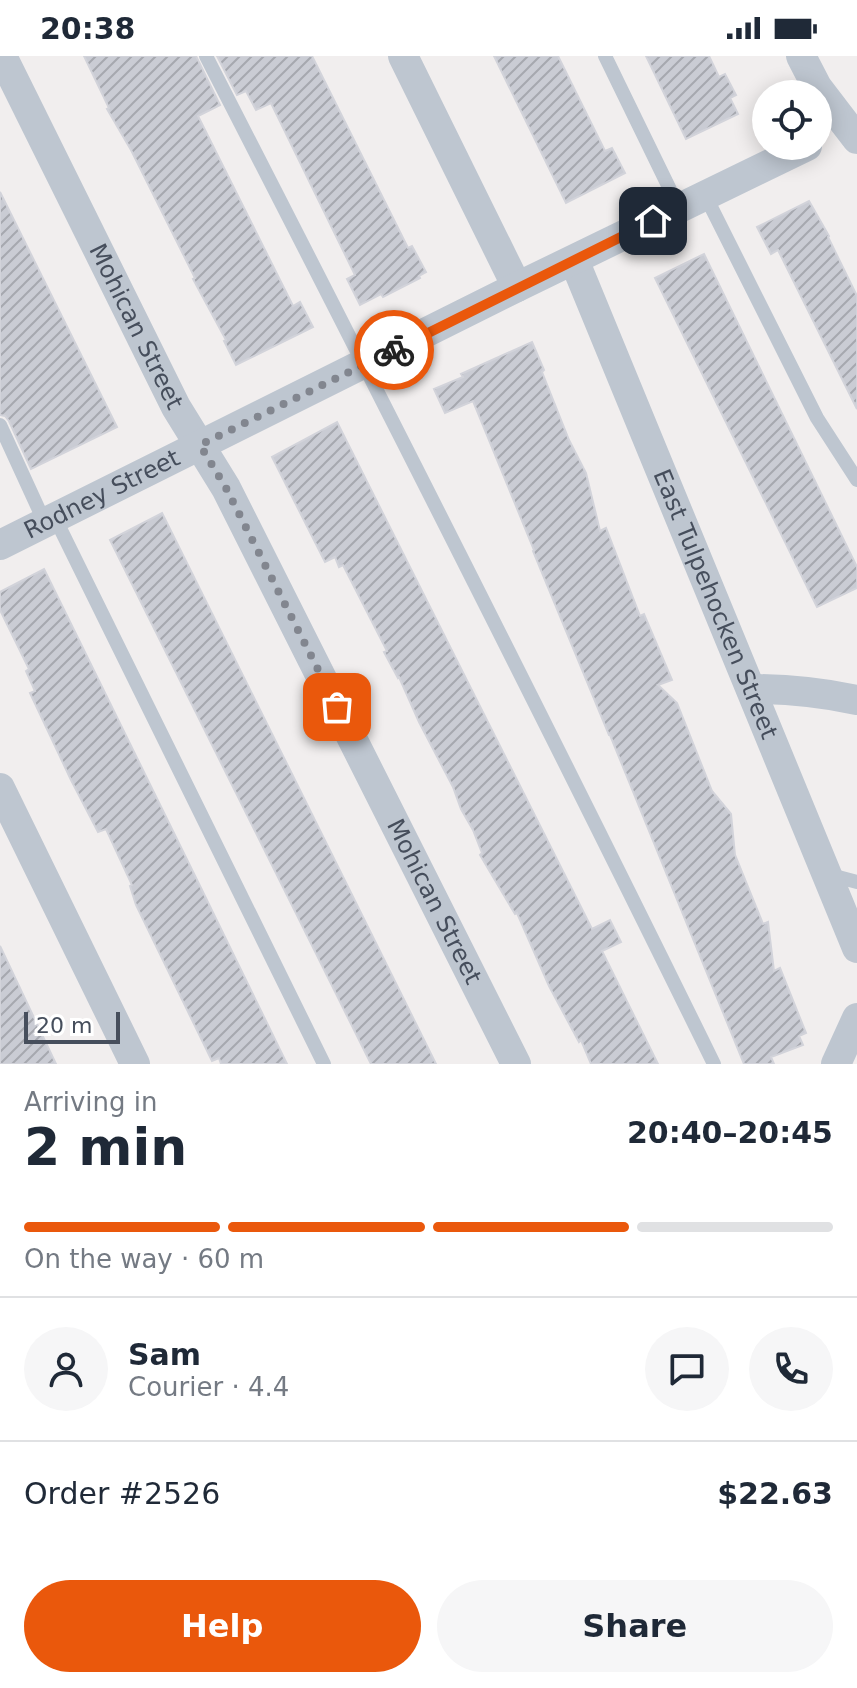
<!DOCTYPE html>
<html lang="en">
<head>
<meta charset="utf-8">
<style>
	body { margin:0; font-family:"DejaVu Sans",sans-serif; background:#f6f6f7; color:#1f2937; height:100vh; display:flex; flex-direction:column; font-size:30px; white-space:nowrap }
	* { box-sizing:border-box; margin:0 }
	p { font-size:26px; color:#747a83 }
	.icon { flex:none; width:44px; height:44px; fill:none; stroke:currentColor; stroke-width:2; stroke-linecap:round; stroke-linejoin:round }
	.map { position:relative; height:1008px; overflow:hidden }
	.details { display:flex; flex-direction:column; background:#fff; flex:1 }
	.details>* { flex:none }
	.tools { position:absolute; left:752px; top:24px; display:grid; gap:16px }
	.tools a { display:grid; place-items:center; width:80px; height:80px; border-radius:50%; background:#fff; box-shadow:0 4px 20px #0003; font-size:40px }
	.scale { position:absolute; left:24px; bottom:20px; width:96px; box-sizing:border-box; padding-left:8px; border:4px solid #464e5c; border-top:0; font-size:22px; line-height:28px; white-space:nowrap; color:#464e5c; -webkit-text-stroke:6px #fff; paint-order:stroke }
	.pin { position:absolute; display:grid; place-items:center; width:68px; height:68px; color:#fff; margin:-34px; border-radius:16px; box-shadow:0 4px 12px #0006 }
	.courier { position:absolute; display:grid; place-items:center; width:80px; height:80px; margin:-40px; border:6px solid #ea580c; border-radius:50%; background:#fff; color:#222; box-shadow:0 2px 10px #0007 }
	.summary em { font-style:normal; font-weight:800 }
	.summary div { display:flex; flex-direction:column-reverse }
	.summary { display:flex; align-items:center; justify-content:space-between; height:136px; padding:0 24px }
	h1 { font-size:52px; font-weight:800; line-height:60px }
	.bar { display:grid; grid-template-columns:repeat(4,1fr); gap:12px 8px; align-content:center; height:96px; padding:0 24px }
	.bar i { height:10px; border-radius:6px; background:#e0e1e3 }
	.bar .selected { background:#ea580c }
	.bar p { grid-column:span 4 }
	.line { display:flex; align-items:center; gap:20px; padding:0 24px; border-top:2px solid #e0e1e3 }
	.line div { flex:1 }
	.round { display:grid; place-items:center; flex:none; width:84px; height:84px; border-radius:42px; background:#f6f6f7 }
	.primary-button { display:flex; gap:16px; margin-top:auto; padding:16px 24px }
	.primary-button a { flex:1; height:92px; border-radius:48px; background:#ea580c; color:#fff; font-size:32px; font-weight:800; line-height:92px; text-align:center }
	.primary-button a+a { background:#f6f6f7; color:#1f2937 }
	.status { display:flex; justify-content:space-between; align-items:center; height:56px; padding:0 40px; background:#fff; direction:ltr }
	.status svg { height:22px; fill:currentColor }
	.map>svg:first-child { display:block }
	.building { fill:url(#building-hatch); stroke:#d2d3da; stroke-width:2 }
	.lines { fill:none; stroke-linecap:round; stroke-linejoin:round }
	.lane { stroke:#bec6d0; stroke-width:14 }
	.street { stroke:#bec6d0; stroke-width:30 }
	.done { stroke:#82868f; stroke-width:8; stroke-dasharray:0 14.4 }
	.route { stroke:#ea580c; stroke-width:10 }
	.labels { text-anchor:middle; stroke-width:7; stroke-linejoin:round; paint-order:stroke }
	.street-label { font-size:24px; fill:#464e5c; stroke:#fff }
</style>
</head>
<body>
<div class="status"><b>20:38</b><svg viewBox="0 0 49 12"><path d="M0 12V9h3v3zM5 12V6h3v6zM10 12V3h3v9zM15 12V0h3v12zM26 1h20v11H26zM47 4h2v5h-2z"/></svg></div>
<div class="map">
<svg width="857" height="1008" viewBox="0 0 857 1008">
	<defs>
		<pattern id="building-hatch" width="6" height="6" patternUnits="userSpaceOnUse" patternTransform="scale(2)"><rect width="6" height="6" fill="#caccd4"/><path d="M-1 1l2-2M0 6l6-6M5 7l2-2" fill="none" stroke="#a6a8af"/></pattern>
	</defs>
	<rect width="100%" height="100%" fill="#f1eeee"/>
	<g class="building">
		<polygon points="84,0 196,0 220,49 198,60 293,250 300,246 313,271 236,309 224,285 226,284 193,223 195,222 131,94 107,53 109,52"/>
		<polygon points="217,0 312,0 408,192 412,190 426,216 419,220 420,222 383,241 381,238 360,249 347,223 355,219 271,47 256,54 246,35 237,39"/>
		<polygon points="494,0 558,0 605,95 612,92 625,117 566,147"/>
		<polygon points="646,0 709,0 719,21 725,18 736,39 730,42 738,58 686,83"/>
		<polygon points="0,136 117,371 31,413 9,365 5,360 0,359"/>
		<polygon points="809,145 829,180 828,181 857,240 857,353 778,194 771,198 757,171"/>
		<polygon points="704,198 857,511 857,532 817,551 655,222"/>
		<polygon points="532,286 544,314 542,316 569,384 586,417 600,475 606,472 640,560 644,558 672,624 658,629 677,647 712,735 731,758 735,799 763,868 768,866 774,915 780,912 806,977 799,980 803,989 771,1001 774,1008 744,1008 610,679 609,679 533,495 534,494 473,345 445,357 434,333 463,321 461,318"/>
		<polygon points="337,366 592,873 610,864 621,886 602,895 658,1008 591,1008 581,984 579,986 549,930 517,857 515,858 480,799 482,797 473,774 461,753 453,731 419,666 399,621 398,622 384,596 387,595 343,509 339,511 335,501 325,506 272,401"/>
		<polygon points="162,457 289,712 436,1008 371,1008 110,484"/>
		<polygon points="44,513 201,832 287,1008 221,1008 219,1002 212,1005 136,849 130,830 132,829 106,773 98,776 71,724 30,637 35,635 26,615 29,613 0,554 0,536"/>
		<polygon points="0,890 56,1008 0,1008"/>
	</g>
	<g class="lines">
		<g class="lane">
			<path d="M206 0C378 335 548 670 714 1008"/>
			<polyline points="605,0 679,152"/>
			<polyline points="705,139 817,362 857,424"/>
			<polyline points="0,369 45,467"/>
			<polyline points="55,462 324,1008"/>
			<polyline points="827,818 857,826"/>
		</g>
		<g class="street">
			<path id="s1" d="M2 0 176 351 226 432 516 1008"/>
			<polyline points="403,0 517,231"/>
			<polyline points="801,0 817,31 857,83"/>
			<path id="s2" d="M574 204 857 892"/>
			<path id="s3" d="M0 489 517 231 807 90"/>
			<path d="M751 633C790 633 819 636 857 644"/>
			<polyline points="0,732 135,1008"/>
			<polyline points="836,1008 857,962"/>
		</g>
	</g>
	<g class="lines">
		<polyline class="done" points="337,651 226,432 200,389 394,294"/>
		<polyline class="route" points="394,294 653,165"/>
	</g>
	<g class="labels">
		<g class="street-label">
			<text dy="8" stroke="none"><textPath href="#s1" startOffset="302">Mohican Street</textPath></text>
			<text dy="8" stroke="none"><textPath href="#s3" startOffset="114">Rodney Street</textPath></text>
			<text dy="8" stroke="none"><textPath href="#s2" startOffset="372">East Tulpehocken Street</textPath></text>
			<text dy="8" stroke="none"><textPath href="#s1" startOffset="950">Mohican Street</textPath></text>
		</g>
	</g>
</svg>
<div class="tools">
<a><svg class="icon" aria-label="locate" viewBox="0 0 24 24"><circle cx="12" cy="12" r="6"/><path d="M12 2v4M12 18v4M2 12h4M18 12h4"/></svg></a>
</div>
<div class="scale">20 m</div>
<div class="pin" style="left:337px;top:651px;background:#ea580c"><svg class="icon" aria-label="bag" viewBox="0 0 24 24"><path d="M5 8h14l-1 12H6zM9 8a3 3 0 0 1 6 0"/></svg></div>
<div class="pin" style="left:653px;top:165px;background:#1f2937"><svg class="icon" aria-label="home" viewBox="0 0 24 24"><path d="M3 11l9-7 9 7M6 9v11h12V9"/></svg></div>
<div class="courier" style="left:394px;top:294px"><svg class="icon" aria-label="bike" viewBox="0 0 24 24"><circle cx="6" cy="16" r="4"/><circle cx="18" cy="16" r="4"/><path d="M6 16l4-8h5l3 8M10 8l3 8H6M13 5h3"/></svg></div>
</div>
<section class="details">
<div class="summary"><div><h1>2 min</h1><p>Arriving in</p></div><em>20:40–20:45</em></div>
<div class="bar"><i class="selected"></i><i class="selected"></i><i class="selected"></i><i></i><p>On the way · 60 m</p></div>
<div class="line" style="height:144px"><a class="round"><svg class="icon" aria-label="person" viewBox="0 0 24 24"><circle cx="12" cy="8" r="4"/><path d="M4 21q1-7 8-7t8 7"/></svg></a><div><b>Sam</b><p>Courier · 4.4</p></div><a class="round"><svg class="icon" aria-label="chat" viewBox="0 0 24 24"><path d="M4 5h16v11H9l-5 4z"/></svg></a><a class="round"><svg class="icon" aria-label="phone" viewBox="0 0 24 24"><path d="M5 4h4l2 5-3 2q2 4 5 5l2-3 5 2v4C11 20 4 13 5 4z"/></svg></a></div>
<div class="line" style="height:104px"><div>Order #2526</div><b>$22.63</b></div>
<div class="primary-button"><a>Help</a><a>Share</a></div>
</section>
</body>
</html>
